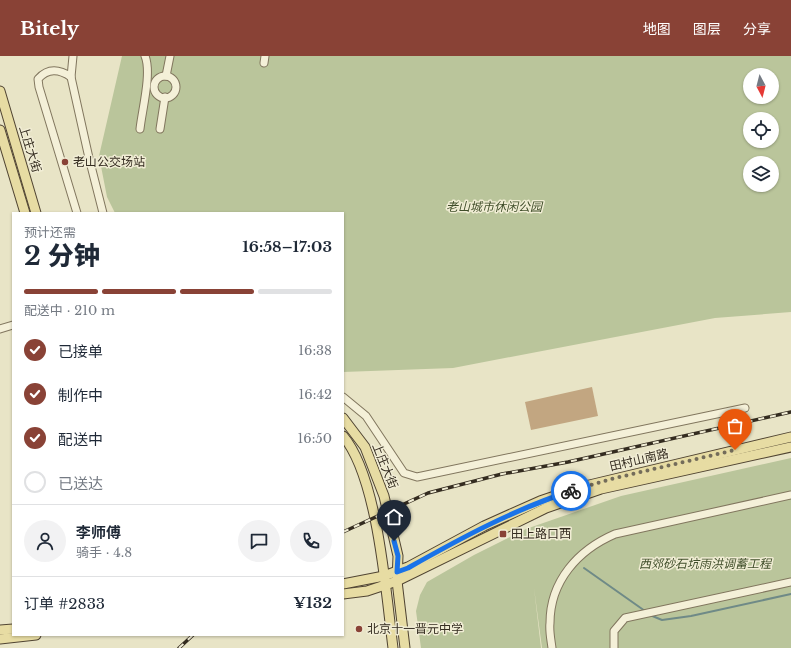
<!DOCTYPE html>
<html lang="zh">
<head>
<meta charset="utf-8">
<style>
	body { margin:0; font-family:"Libre Baskerville","Noto Sans SC",serif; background:#f2f2f3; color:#1f2937; height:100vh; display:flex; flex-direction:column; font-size:15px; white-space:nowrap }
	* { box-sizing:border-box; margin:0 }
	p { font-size:13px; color:#747a83 }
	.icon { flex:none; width:22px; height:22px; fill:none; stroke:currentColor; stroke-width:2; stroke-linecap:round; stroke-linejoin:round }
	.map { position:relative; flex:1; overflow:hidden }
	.sheet { position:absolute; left:12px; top:156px; width:332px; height:424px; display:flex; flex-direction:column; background:#fff; border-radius:0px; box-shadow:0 1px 3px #0004 }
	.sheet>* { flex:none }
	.needle { width:26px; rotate:173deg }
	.controls { position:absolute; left:743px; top:12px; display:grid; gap:8px }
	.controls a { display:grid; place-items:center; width:36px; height:36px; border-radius:50%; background:#fff; box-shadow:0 1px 3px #0004; font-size:20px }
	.pin { position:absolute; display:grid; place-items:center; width:34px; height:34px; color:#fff; margin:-41px -17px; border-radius:50% 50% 50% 0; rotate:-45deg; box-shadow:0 0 4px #0007 }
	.pin .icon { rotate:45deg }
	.courier { position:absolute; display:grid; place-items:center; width:40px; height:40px; margin:-20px; border:3px solid #1a73e8; border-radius:50%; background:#fff; color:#222; box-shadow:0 1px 5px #0007 }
	.summary em { font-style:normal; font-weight:800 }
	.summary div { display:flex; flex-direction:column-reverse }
	.summary { display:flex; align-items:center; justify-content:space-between; height:68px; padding:0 12px }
	h1 { font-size:26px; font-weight:800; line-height:30px }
	.bar { display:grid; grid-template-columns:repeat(4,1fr); gap:6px 4px; align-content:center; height:48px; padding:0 12px }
	.bar i { height:5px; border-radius:3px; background:#e0e1e3 }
	.bar .current { background:#894236 }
	.bar p { grid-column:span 4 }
	.line { display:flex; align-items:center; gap:10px; padding:0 12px; border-top:1px solid #e0e1e3 }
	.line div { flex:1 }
	.round { display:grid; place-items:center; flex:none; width:42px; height:42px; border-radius:21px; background:#f2f2f3 }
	ol { padding:0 12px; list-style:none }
	li { display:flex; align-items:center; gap:12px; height:44px }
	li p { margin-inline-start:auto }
	li .icon { padding:4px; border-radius:50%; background:#894236; color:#fff; stroke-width:4 }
	li:last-child { color:#747a83 }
	li i { width:22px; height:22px; border:2px solid #e0e1e3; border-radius:50% }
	header { display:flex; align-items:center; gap:24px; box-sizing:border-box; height:56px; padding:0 20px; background:#894236; color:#fff }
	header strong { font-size:19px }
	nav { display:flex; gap:22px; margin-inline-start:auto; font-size:14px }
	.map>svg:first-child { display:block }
	.green { fill:#bac59b; fill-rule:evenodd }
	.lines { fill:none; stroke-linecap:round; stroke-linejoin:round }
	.stream { stroke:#6f8a87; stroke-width:2 }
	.building { fill:#c2a681 }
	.minor-casing { stroke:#81765e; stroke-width:9 }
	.major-casing { stroke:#504432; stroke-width:11 }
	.minor { stroke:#f4f0d8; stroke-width:7 }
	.major { stroke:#e7dca3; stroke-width:9 }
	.rail-casing { stroke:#342c20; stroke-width:3.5 }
	.rail { stroke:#f1edd5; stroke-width:2; stroke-dasharray:6; stroke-linecap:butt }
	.done { stroke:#736c5a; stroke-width:4; stroke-dasharray:0 7.2 }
	.route { stroke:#1a73e8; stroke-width:5 }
	.poi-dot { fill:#894236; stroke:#f1edd5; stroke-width:1.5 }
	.labels { text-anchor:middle; stroke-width:3; stroke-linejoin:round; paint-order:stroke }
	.street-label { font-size:12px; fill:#342c20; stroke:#f1edd5 }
	.poi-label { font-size:12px; fill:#342c20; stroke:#f1edd5; text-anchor:start }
	.park-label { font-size:12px; font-style:italic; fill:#3f4d29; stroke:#f1edd5 }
</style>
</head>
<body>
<header>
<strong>Bitely</strong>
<nav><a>地图</a><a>图层</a><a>分享</a></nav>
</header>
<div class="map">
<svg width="791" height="592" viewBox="0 0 791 592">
	<rect width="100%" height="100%" fill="#e8e4c6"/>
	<g class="green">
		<path d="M122 0H791V256L715 262 453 312 343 316V157H115L107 141 99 100ZM750 19H772V41H750ZM750 63H772V85H750ZM750 107H772V129H750Z"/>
		<polygon points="791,402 791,592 542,592 534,532 541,592 421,592 416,555 420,539 427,526 474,499 526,473 621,440"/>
	</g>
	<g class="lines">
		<g class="stream">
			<polyline points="584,512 645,555"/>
			<polyline points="650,559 662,564 691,560 791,538"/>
		</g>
	</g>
	<polygon class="building" points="592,331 598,360 531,374 525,346"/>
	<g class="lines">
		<g class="minor-casing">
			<g id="minor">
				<polyline points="73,0 71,21 89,102 103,157"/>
				<polyline points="264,7 265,0"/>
				<polyline points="166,20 170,0"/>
				<circle cx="165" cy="31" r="11"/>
				<path d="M71 21C59 13 48 12 38 23L39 31 77 157"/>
				<path d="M140 73C142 54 152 17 145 0"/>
				<polyline points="160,73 165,41"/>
				<polyline points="0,273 13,269"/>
				<polyline points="343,341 366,360 404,417 417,421 745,352"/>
				<path d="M552 592C551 584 549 575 550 567 550 525 578 494 615 478L791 439"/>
				<polyline points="614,592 614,575 625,562 791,526"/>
			</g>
		</g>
		<g class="major-casing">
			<g id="major">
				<polyline points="0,35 36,157"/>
				<polyline points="0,74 25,157"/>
				<polyline points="343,362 365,391 384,440 398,500 397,525 405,592"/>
				<path d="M343 380C378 421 386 538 393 592"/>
				<polyline points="343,528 384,520 408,511 484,470 540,445 581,431 791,381"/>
				<polyline points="343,538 367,535 397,525 546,452 601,433 791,391"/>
				<polyline points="0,574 13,573"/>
				<polyline points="0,583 36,579"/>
			</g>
		</g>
		<use href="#minor" class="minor"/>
		<use href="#major" class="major"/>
		<g class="rail-casing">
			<g id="rail">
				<polyline points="343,476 428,437 502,418 568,406 791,356"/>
				<polyline points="179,592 193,579"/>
			</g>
		</g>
		<use href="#rail" class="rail"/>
	</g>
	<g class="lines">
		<polyline class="done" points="571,435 611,423 735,394"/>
		<path class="route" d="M394 485 398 500 397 516 408 512C461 482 513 454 571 435"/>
	</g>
	<g class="poi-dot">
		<circle cx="65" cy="106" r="4"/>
		<rect x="499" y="474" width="8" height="8" rx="2"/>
		<circle cx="359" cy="573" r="4"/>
	</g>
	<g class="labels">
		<g class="street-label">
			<text transform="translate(30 93) rotate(73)" y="4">上庄大街</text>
			<text transform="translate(639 404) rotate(-13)" y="4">田村山南路</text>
			<text transform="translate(385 410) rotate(68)" y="4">上庄大街</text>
		</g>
		<g class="poi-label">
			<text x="73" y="110">老山公交场站</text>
			<text x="511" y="482">田上路口西</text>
			<text x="367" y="577">北京十一晋元中学</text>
		</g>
		<g class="park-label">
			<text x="494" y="155">老山城市休闲公园</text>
			<text x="705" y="512">西郊砂石坑雨洪调蓄工程</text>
		</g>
	</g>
</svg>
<div class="controls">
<a><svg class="needle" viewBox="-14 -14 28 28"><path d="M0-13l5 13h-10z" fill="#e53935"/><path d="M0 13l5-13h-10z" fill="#747a83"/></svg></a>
<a><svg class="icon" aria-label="locate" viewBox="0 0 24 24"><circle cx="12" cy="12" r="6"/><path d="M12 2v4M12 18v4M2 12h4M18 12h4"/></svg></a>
<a><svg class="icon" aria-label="layers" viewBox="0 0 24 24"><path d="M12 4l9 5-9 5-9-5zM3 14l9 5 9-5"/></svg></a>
</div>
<div class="pin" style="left:735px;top:394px;background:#ea580c"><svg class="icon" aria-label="bag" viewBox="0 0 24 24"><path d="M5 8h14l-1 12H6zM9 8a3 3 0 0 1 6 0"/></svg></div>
<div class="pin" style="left:394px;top:485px;background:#1f2937"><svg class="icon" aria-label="home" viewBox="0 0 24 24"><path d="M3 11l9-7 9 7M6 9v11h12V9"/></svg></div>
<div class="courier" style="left:571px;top:435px"><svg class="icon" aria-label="bike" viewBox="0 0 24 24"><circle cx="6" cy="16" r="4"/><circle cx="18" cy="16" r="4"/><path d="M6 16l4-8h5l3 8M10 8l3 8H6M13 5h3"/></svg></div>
<section class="sheet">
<div class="summary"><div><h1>2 分钟</h1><p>预计还需</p></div><em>16:58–17:03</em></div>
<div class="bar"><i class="current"></i><i class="current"></i><i class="current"></i><i></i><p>配送中 · 210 m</p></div>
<ol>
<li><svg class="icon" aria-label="check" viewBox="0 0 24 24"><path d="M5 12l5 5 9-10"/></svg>已接单<p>16:38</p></li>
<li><svg class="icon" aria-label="check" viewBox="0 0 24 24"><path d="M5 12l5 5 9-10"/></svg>制作中<p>16:42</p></li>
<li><svg class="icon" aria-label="check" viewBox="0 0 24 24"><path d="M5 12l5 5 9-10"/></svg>配送中<p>16:50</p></li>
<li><i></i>已送达</li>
</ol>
<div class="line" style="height:72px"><a class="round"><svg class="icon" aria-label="person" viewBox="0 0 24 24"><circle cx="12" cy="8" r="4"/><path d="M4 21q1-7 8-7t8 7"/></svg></a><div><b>李师傅</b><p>骑手 · 4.8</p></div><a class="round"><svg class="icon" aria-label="chat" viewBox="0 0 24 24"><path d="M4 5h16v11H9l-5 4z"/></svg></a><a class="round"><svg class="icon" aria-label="phone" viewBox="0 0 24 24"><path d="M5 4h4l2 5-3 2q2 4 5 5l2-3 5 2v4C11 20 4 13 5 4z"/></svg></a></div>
<div class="line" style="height:52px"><div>订单 #2833</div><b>¥132</b></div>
</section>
</div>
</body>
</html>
